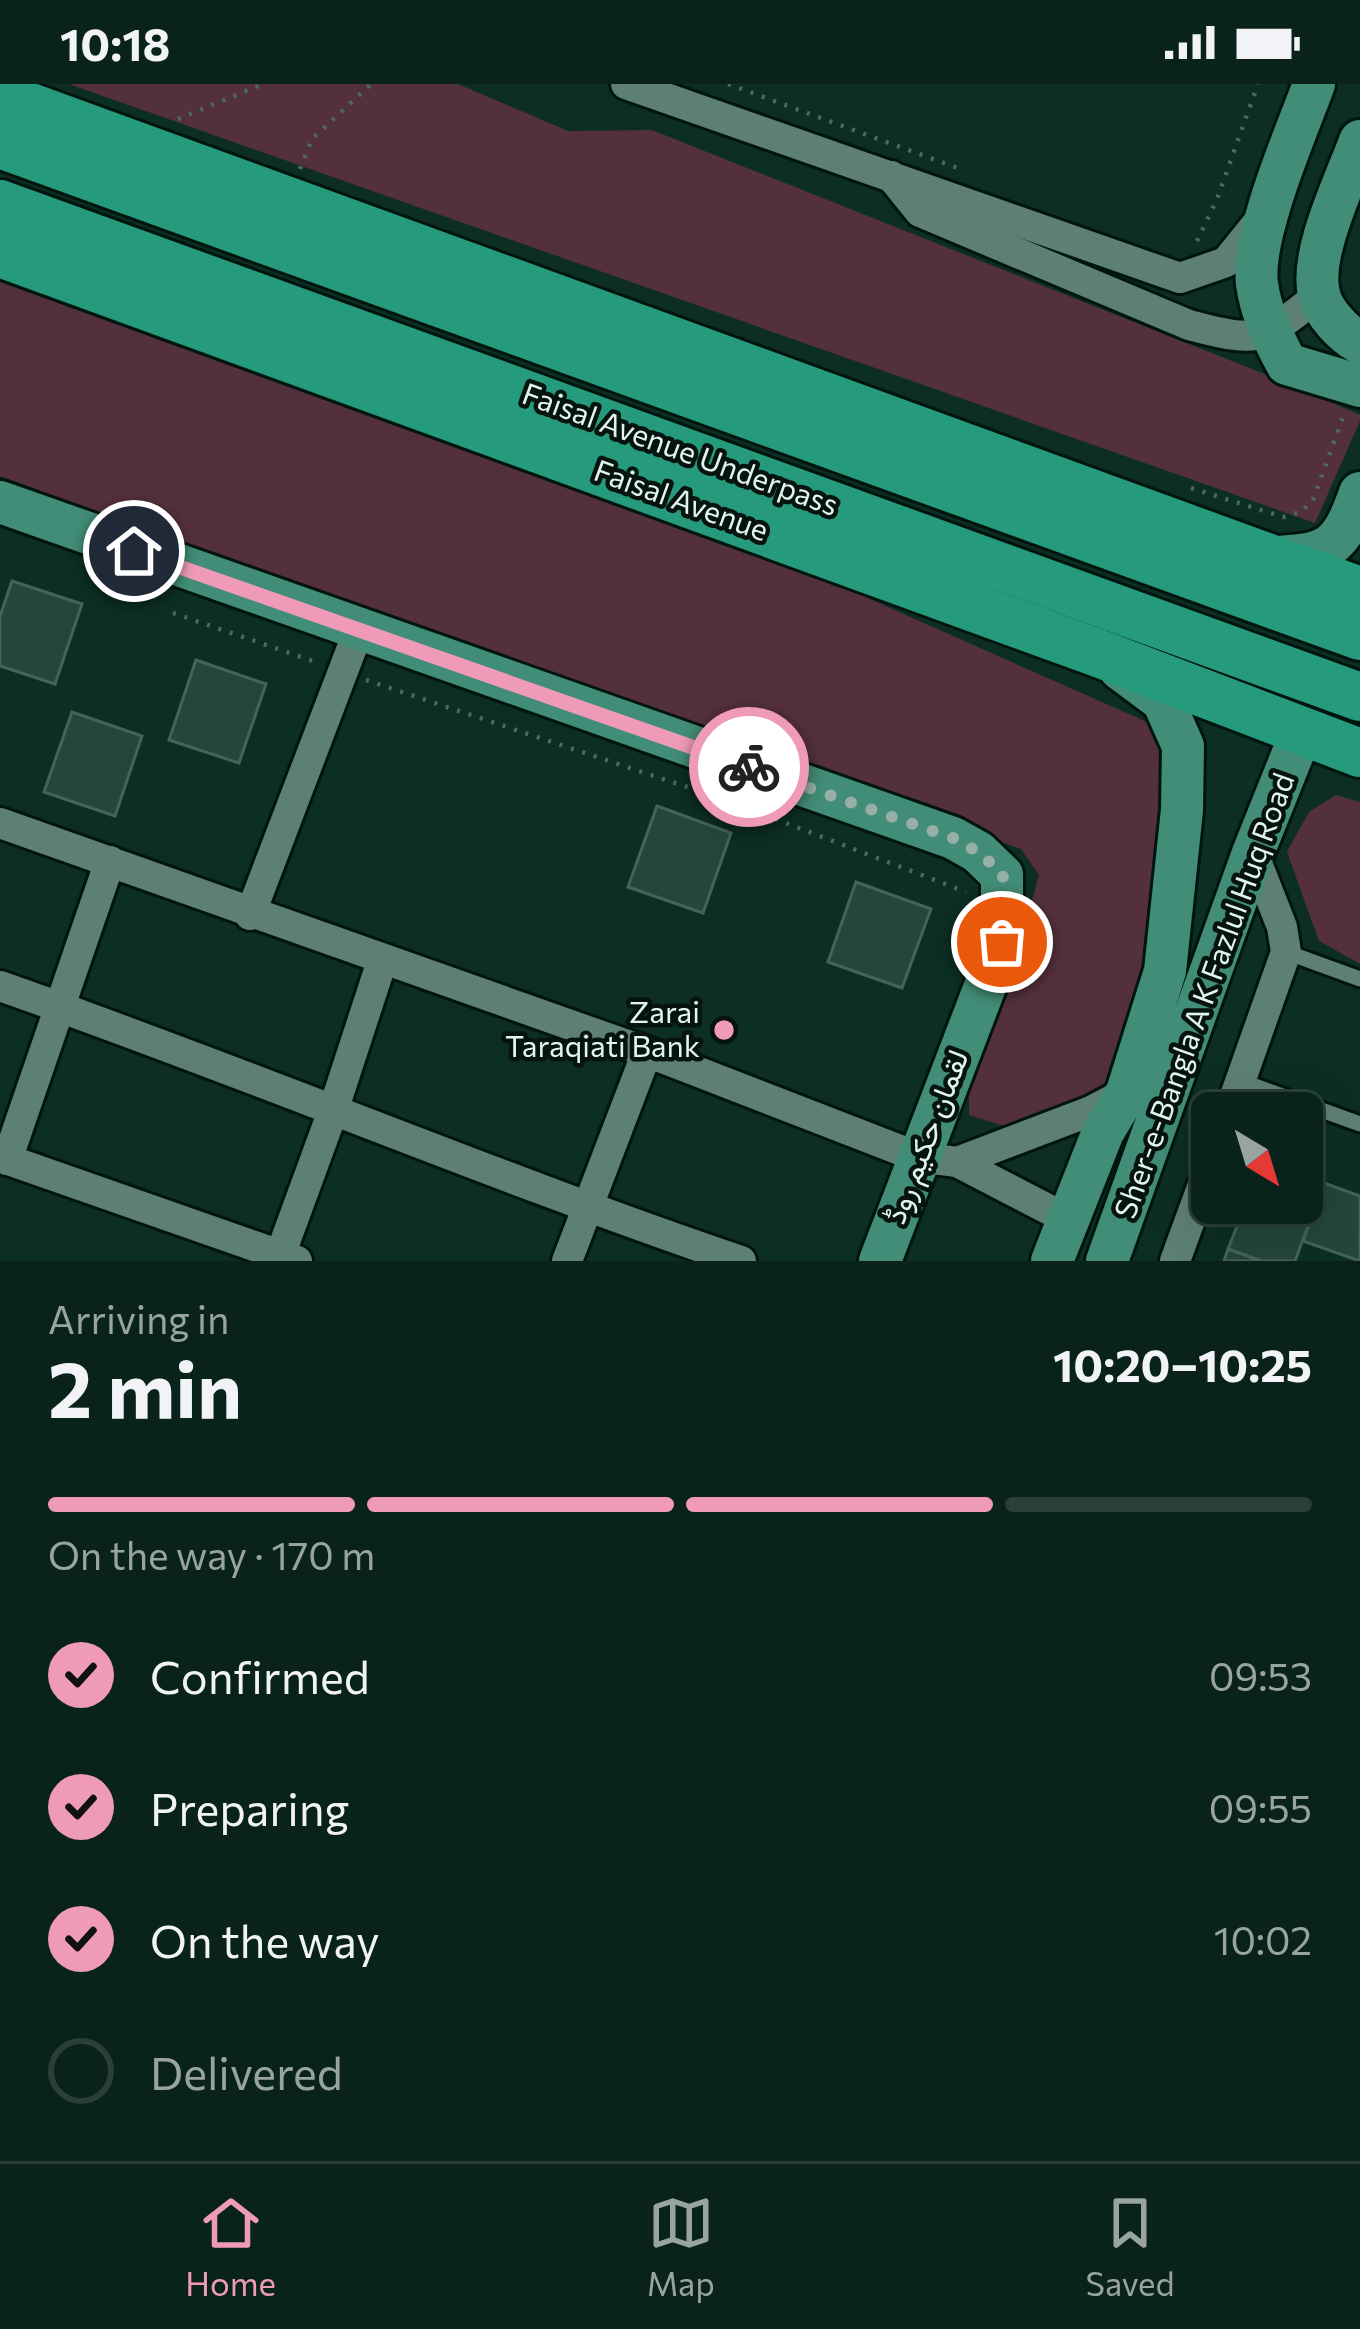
<!DOCTYPE html>
<html lang="en">
<head>
<meta charset="utf-8">
<style>
	body { margin:0; font-family:Commissioner,Vazirmatn,sans-serif; background:#172f27; color:#f1f3f6; height:100vh; display:flex; flex-direction:column; font-size:45px; white-space:nowrap }
	* { box-sizing:border-box; margin:0 }
	p { font-size:39px; color:#99a4a2 }
	.icon { flex:none; width:66px; height:66px; fill:none; stroke:currentColor; stroke-width:2; stroke-linecap:round; stroke-linejoin:round }
	.map { position:relative; height:1177px; overflow:hidden }
	.details { display:flex; flex-direction:column; background:#09221a; flex:1 }
	.details>* { flex:none }
	.needle { width:78px; rotate:142deg }
	.controls { position:absolute; left:1191px; top:1008px; display:grid; gap:24px }
	.controls a { display:grid; place-items:center; width:132px; height:132px; border-radius:18px; background:#09221a; box-shadow:0 12px 48px #0002,0 0 0 3px #293f39; font-size:60px }
	.pin { position:absolute; display:grid; place-items:center; width:102px; height:102px; color:#fff; margin:-51px; border:6px solid #fff; border-radius:50%; box-shadow:0 3px 12px #0007 }
	.courier { position:absolute; display:grid; place-items:center; width:120px; height:120px; margin:-60px; border:9px solid #ef9ab8; border-radius:50%; background:#fff; color:#222; box-shadow:0 3px 15px #0007 }
	.headline em { font-style:normal; font-weight:700 }
	.headline div { display:flex; flex-direction:column-reverse }
	.headline { display:flex; align-items:center; justify-content:space-between; height:204px; padding:0 48px }
	h1 { font-size:78px; font-weight:700; line-height:90px }
	.bar { display:grid; grid-template-columns:repeat(4,1fr); gap:18px 12px; align-content:center; height:144px; padding:0 48px }
	.bar i { height:15px; border-radius:9px; background:#293f39 }
	.bar .selected { background:#ef9ab8 }
	.bar p { grid-column:span 4 }
	ol { padding:0 48px; list-style:none }
	li { display:flex; align-items:center; gap:36px; height:132px }
	li p { margin-inline-start:auto }
	li .icon { padding:12px; border-radius:50%; background:#ef9ab8; color:#111; stroke-width:4 }
	li:last-child { color:#99a4a2 }
	li i { width:66px; height:66px; border:6px solid #293f39; border-radius:50% }
	.status { display:flex; justify-content:space-between; align-items:center; height:84px; padding:0 60px; background:#09221a; direction:ltr }
	.status svg { height:33px; fill:currentColor }
	.menu { display:flex; justify-content:space-around; align-items:center; height:168px; border-top:3px solid #293f39; background:#09221a; font-size:33px; color:#99a4a2 }
	.menu a { display:grid; justify-items:center; gap:6px }
	.menu .selected { color:#ef9ab8 }
	.map>svg:first-child { display:block }
	.green { fill:#54303d }
	.building { fill:#25463a; stroke:#436457; stroke-width:3 }
	.lines { fill:none; stroke-linecap:round; stroke-linejoin:round }
	.lane-casing { stroke:#00150d; stroke-width:21 }
	.street-casing { stroke:#00150d; stroke-width:36 }
	.secondary-casing { stroke:#00150d; stroke-width:48 }
	.primary-casing { stroke:#00150d; stroke-width:54 }
	.path { stroke:#4d6a60; stroke-width:4.5; stroke-dasharray:3 9; stroke-linecap:butt }
	.lane { stroke:#5e8072; stroke-width:15 }
	.street { stroke:#5e8072; stroke-width:30 }
	.secondary { stroke:#428d77; stroke-width:42 }
	.primary { stroke:#269a7c; stroke-width:48 }
	.done { stroke:#97afa6; stroke-width:12; stroke-dasharray:0 21.6 }
	.route { stroke:#ef9ab8; stroke-width:15 }
	.poi-dot { fill:#ef9ab8; stroke:#06130e; stroke-width:4.5 }
	.labels { text-anchor:middle; stroke-width:9; stroke-linejoin:round; paint-order:stroke }
	.street-label { font-size:30px; fill:#e2f5ec; stroke:#06130e }
	.poi-label { font-size:30px; fill:#e2f5ec; stroke:#06130e; text-anchor:end }
</style>
</head>
<body>
<div class="status"><b>10:18</b><svg viewBox="0 0 49 12"><path d="M0 12V9h3v3zM5 12V6h3v6zM10 12V3h3v9zM15 12V0h3v12zM26 1h20v11H26zM47 4h2v5h-2z"/></svg></div>
<div class="map">
<svg width="1360" height="1177" viewBox="0 0 1360 1177">
	<rect width="100%" height="100%" fill="#0c2e23"/>
	<g class="green">
		<polygon points="69,0 458,0 568,47 652,46 1292,301 1360,331 1360,337 1315,439"/>
		<polygon points="0,198 863,512 1165,646 1171,735 1144,918 1091,1027 1029,1050 969,1031 969,994 1019,864 1039,791 1021,765 0,392"/>
		<polygon points="1336,711 1360,718 1360,880 1319,857 1287,768 1309,728"/>
	</g>
	<g class="building">
		<polygon points="12,497 82,520 55,600 0,582 0,532"/>
		<polygon points="196,576 266,600 239,679 169,656"/>
		<polygon points="72,628 142,652 115,732 44,708"/>
		<polygon points="657,722 731,749 703,829 628,803"/>
		<polygon points="856,798 931,825 902,904 828,878"/>
		<polygon points="1302,1087 1324,1099 1315,1124 1308,1122 1303,1134 1310,1137 1295,1177 1261,1177 1228,1165 1246,1119 1302,1119"/>
		<polygon points="1324,1099 1360,1112 1360,1177 1303,1157"/>
		<polygon points="1228,1165 1261,1177 1224,1177"/>
	</g>
	<g class="lines">
		<g class="lane-casing">
			<g id="lane">
				<polyline points="1286,868 1360,895"/>
				<polyline points="1241,997 1360,1040"/>
			</g>
		</g>
		<g class="street-casing">
			<g id="street">
				<polyline points="626,0 1180,194 1226,178 1264,131"/>
				<path d="M891 92 920 128 1189 241C1261 260 1262 256 1319 211"/>
				<polyline points="0,739 647,968 918,1073 957,1078 1067,1135"/>
				<polyline points="250,831 358,548"/>
				<path d="M0 902C249 989 491 1092 741 1177"/>
				<polyline points="1229,1029 1286,868 1282,843 1253,769"/>
				<polyline points="0,1073 297,1177"/>
				<polyline points="7,1076 110,777"/>
				<polyline points="957,1078 1091,1027 1129,1007"/>
				<polyline points="278,1177 334,1024 382,877"/>
				<polyline points="567,1177 647,968"/>
				<polyline points="1175,1177 1212,1076"/>
			</g>
		</g>
		<g class="secondary-casing">
			<g id="secondary">
				<path d="M1314 0C1296 49 1251 151 1257 200 1261 229 1273 255 1287 280L1360 302"/>
				<path d="M1360 57C1346 96 1309 170 1319 210 1323 229 1344 250 1360 259"/>
				<polyline points="0,418 953,754 978,768 1002,791 1002,858 880,1177"/>
				<path d="M1266 474C1327 470 1339 469 1360 409"/>
				<polyline points="1052,1177 1103,1048 1127,1008 1165,887 1182,726 1183,662 1163,617 1120,585"/>
				<polyline points="1107,1177 1253,769 1302,647"/>
			</g>
		</g>
		<g class="primary-casing">
			<g id="primary">
				<polyline points="0,12 1360,507"/>
				<polyline points="0,60 1360,552"/>
				<polyline points="0,120 1360,613"/>
				<polyline points="0,169 1098,569 1360,669"/>
			</g>
		</g>
		<g class="path">
			<polyline points="728,0 963,86"/>
			<polyline points="178,35 263,0"/>
			<polyline points="300,85 312,55 371,0"/>
			<polyline points="1197,157 1217,115 1258,0"/>
			<polyline points="1191,404 1283,433 1301,428 1313,416 1343,333"/>
			<polyline points="173,529 316,578"/>
			<polyline points="366,596 723,715 966,808"/>
		</g>
		<use href="#lane" class="lane"/>
		<use href="#street" class="street"/>
		<use href="#secondary" class="secondary"/>
		<use href="#primary" class="primary"/>
	</g>
	<g class="lines">
		<polyline class="done" points="749,683 953,754 978,768 1003,790 1002,858"/>
		<polyline class="route" points="134,467 749,683"/>
	</g>
	<circle class="poi-dot" cx="724" cy="946" r="12"/>
	<g class="labels">
		<g class="street-label">
			<text transform="translate(680 366) rotate(20)" y="10">Faisal Avenue Underpass</text>
			<text transform="translate(681 417) rotate(20)" y="10">Faisal Avenue</text>
			<text transform="translate(1205 912) rotate(-70)" y="10">Sher-e-Bangla A K Fazlul Huq Road</text>
			<text transform="translate(927 1053) rotate(-69)" y="10">لقمان حکیم روڈ</text>
		</g>
		<g class="poi-label">
			<text x="700" y="939">Zarai<tspan x="700" dy="34">Taraqiati Bank</tspan></text>
		</g>
	</g>
</svg>
<div class="controls">
<a><svg class="needle" viewBox="-14 -14 28 28"><path d="M0-13l5 13h-10z" fill="#e53935"/><path d="M0 13l5-13h-10z" fill="#99a4a2"/></svg></a>
</div>
<div class="pin" style="left:1002px;top:858px;background:#ea580c"><svg class="icon" aria-label="bag" viewBox="0 0 24 24"><path d="M5 8h14l-1 12H6zM9 8a3 3 0 0 1 6 0"/></svg></div>
<div class="pin" style="left:134px;top:467px;background:#1f2937"><svg class="icon" aria-label="home" viewBox="0 0 24 24"><path d="M3 11l9-7 9 7M6 9v11h12V9"/></svg></div>
<div class="courier" style="left:749px;top:683px"><svg class="icon" aria-label="bike" viewBox="0 0 24 24"><circle cx="6" cy="16" r="4"/><circle cx="18" cy="16" r="4"/><path d="M6 16l4-8h5l3 8M10 8l3 8H6M13 5h3"/></svg></div>
</div>
<section class="details">
<div class="headline"><div><h1>2 min</h1><p>Arriving in</p></div><em>10:20–10:25</em></div>
<div class="bar"><i class="selected"></i><i class="selected"></i><i class="selected"></i><i></i><p>On the way · 170 m</p></div>
<ol>
<li><svg class="icon" aria-label="check" viewBox="0 0 24 24"><path d="M5 12l5 5 9-10"/></svg>Confirmed<p>09:53</p></li>
<li><svg class="icon" aria-label="check" viewBox="0 0 24 24"><path d="M5 12l5 5 9-10"/></svg>Preparing<p>09:55</p></li>
<li><svg class="icon" aria-label="check" viewBox="0 0 24 24"><path d="M5 12l5 5 9-10"/></svg>On the way<p>10:02</p></li>
<li><i></i>Delivered</li>
</ol>
</section>
<nav class="menu">
<a class="selected"><svg class="icon" aria-label="home" viewBox="0 0 24 24"><path d="M3 11l9-7 9 7M6 9v11h12V9"/></svg>Home</a>
<a><svg class="icon" aria-label="map" viewBox="0 0 24 24"><path d="M3 6l6-2 6 2 6-2v14l-6 2-6-2-6 2zM9 4v14M15 6v14"/></svg>Map</a>
<a><svg class="icon" aria-label="saved" viewBox="0 0 24 24"><path d="M7 4h10v16l-5-4-5 4z"/></svg>Saved</a>
</nav>
</body>
</html>
